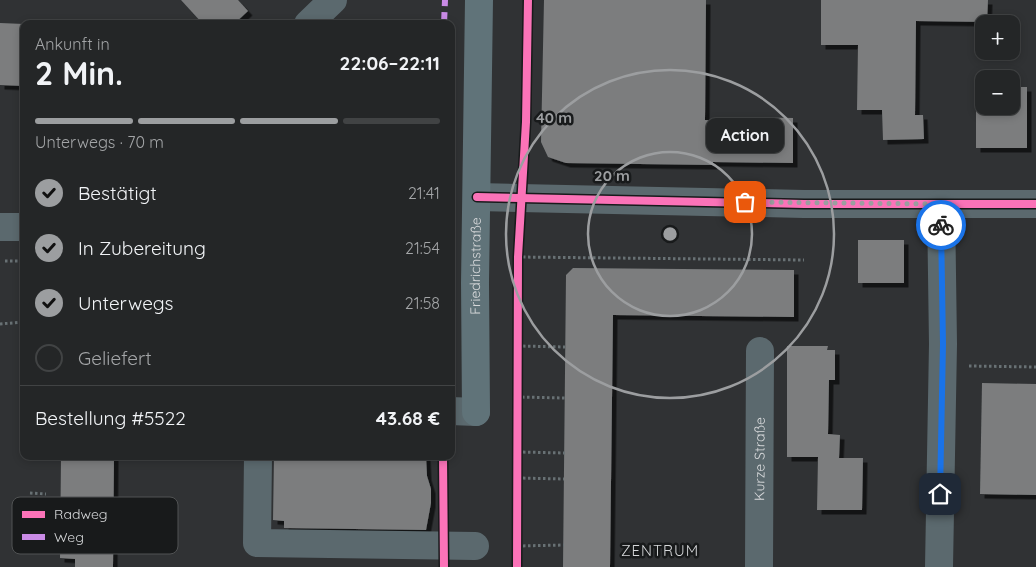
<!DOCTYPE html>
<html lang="de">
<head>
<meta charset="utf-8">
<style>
	body { margin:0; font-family:Quicksand,sans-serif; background:#303233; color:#f1f3f6; height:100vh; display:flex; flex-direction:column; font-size:19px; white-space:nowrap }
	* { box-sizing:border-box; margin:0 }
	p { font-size:16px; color:#a3a5a7 }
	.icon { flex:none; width:28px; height:28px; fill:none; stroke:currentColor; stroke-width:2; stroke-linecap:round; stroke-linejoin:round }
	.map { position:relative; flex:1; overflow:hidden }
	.sheet { position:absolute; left:20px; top:20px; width:435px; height:440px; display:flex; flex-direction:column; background:#242627; border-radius:10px; box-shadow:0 2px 8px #0003,0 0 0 1px #414344 }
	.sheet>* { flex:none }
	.controls { position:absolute; left:975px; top:15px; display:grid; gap:10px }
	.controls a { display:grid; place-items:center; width:45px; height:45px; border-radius:10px; background:#242627; box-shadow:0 2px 8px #0003,0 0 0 1px #414344; font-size:25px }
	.pin { position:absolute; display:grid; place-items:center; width:42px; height:42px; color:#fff; margin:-21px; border-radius:10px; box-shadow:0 2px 8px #0006 }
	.courier { position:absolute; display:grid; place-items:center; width:50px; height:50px; margin:-25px; border:4px solid #1a73e8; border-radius:50%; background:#fff; color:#222; box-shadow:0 1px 6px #0007 }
	.bubble { position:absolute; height:35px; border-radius:10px; background:#242627; box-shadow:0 2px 8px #0003,0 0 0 1px #414344; font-size:16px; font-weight:800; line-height:35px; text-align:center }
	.summary em { font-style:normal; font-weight:800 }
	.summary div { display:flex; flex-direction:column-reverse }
	.summary { display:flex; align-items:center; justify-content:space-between; height:85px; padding:0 15px }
	h1 { font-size:32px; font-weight:800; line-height:38px }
	.bar { display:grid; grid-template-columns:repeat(4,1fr); gap:8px 5px; align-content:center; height:60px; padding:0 15px }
	.bar i { height:6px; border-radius:4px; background:#414344 }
	.bar .active { background:#9c9ea0 }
	.bar p { grid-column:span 4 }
	.line { display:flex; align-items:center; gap:12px; padding:0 15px; border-top:1px solid #414344 }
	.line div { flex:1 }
	ol { padding:0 15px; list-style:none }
	li { display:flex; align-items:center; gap:15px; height:55px }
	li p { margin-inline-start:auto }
	li .icon { padding:5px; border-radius:50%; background:#9c9ea0; color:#111; stroke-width:4 }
	li:last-child { color:#a3a5a7 }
	li i { width:28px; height:28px; border:2px solid #414344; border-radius:50% }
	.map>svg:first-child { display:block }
	.building { fill:#7b7d7e; filter:url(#shadow) }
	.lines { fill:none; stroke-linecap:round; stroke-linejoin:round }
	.path { stroke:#687174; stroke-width:3; stroke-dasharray:2.5 2.5; stroke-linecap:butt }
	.minor { stroke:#5b696e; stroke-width:28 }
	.major { stroke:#607379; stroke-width:28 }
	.quiet { stroke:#ca8be6; stroke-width:6; stroke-dasharray:12 6; stroke-linecap:butt }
	.cycleway-casing { stroke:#181a1b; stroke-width:11 }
	.cycleway { stroke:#fb73b8; stroke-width:8 }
	.done { stroke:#9c9ea0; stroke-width:5; stroke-dasharray:0 9 }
	.route { stroke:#1a73e8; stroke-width:6 }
	.ring { fill:none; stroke:#9c9ea0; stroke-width:2.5 }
	.labels { text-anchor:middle; stroke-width:5; stroke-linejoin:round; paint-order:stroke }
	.street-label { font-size:14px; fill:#d6d8da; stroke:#181a1b }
	.neighbourhood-label { font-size:15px; letter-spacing:1px; fill:#d6d8da; stroke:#181a1b }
	.key { fill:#181a1b; stroke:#515354; stroke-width:1 }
	.key-label { font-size:14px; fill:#d6d8da }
	.centre { fill:#9c9ea0; stroke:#181a1b; stroke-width:2.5 }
	.ring-label { font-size:15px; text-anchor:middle; font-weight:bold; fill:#9c9ea0; stroke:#181a1b; stroke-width:5; stroke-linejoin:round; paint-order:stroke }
</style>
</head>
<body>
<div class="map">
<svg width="1036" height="567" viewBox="0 0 1036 567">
	<defs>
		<filter id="shadow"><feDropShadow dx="4.5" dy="4.5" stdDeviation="0" flood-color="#0009"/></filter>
	</defs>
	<rect width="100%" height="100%" fill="#303234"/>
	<g class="building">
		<polygon points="181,0 238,0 248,11 234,24 203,24"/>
		<polygon points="544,0 706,0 705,120 747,122 747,117 793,118 793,163 713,162 713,165 566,163 548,157 541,142"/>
		<polygon points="821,0 988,0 987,22 916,21 915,115 923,115 924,139 883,140 882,110 857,110 858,45 821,45"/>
		<polygon points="0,23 24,24 24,86 0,85"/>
		<polygon points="1011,87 1027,87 1027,148 976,148 976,88 984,88 984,106 1011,106"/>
		<rect x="858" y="240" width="46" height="43"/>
		<polygon points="573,268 794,270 794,317 613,315 610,567 563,567 566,275"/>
		<polygon points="787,346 828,346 827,350 835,350 835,380 829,380 828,434 840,435 839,458 863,458 862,510 817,510 818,457 787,457"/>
		<polygon points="982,383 1036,384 1036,495 980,494"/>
		<polygon points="61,456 114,456 113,567 75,567 75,559 60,558"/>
		<polygon points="274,456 426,456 427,476 431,489 431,503 426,530 284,528 284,521 273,520"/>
	</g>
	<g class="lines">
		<g class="path">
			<polyline points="518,257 804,260"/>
			<polyline points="5,261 24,261"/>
			<polyline points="0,324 24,322"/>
			<polyline points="518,346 565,347"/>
			<polyline points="969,366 1036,367"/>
			<polyline points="22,392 24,392"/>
			<polyline points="517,397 565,398"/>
			<polyline points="518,452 565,453"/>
			<polyline points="518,478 564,479"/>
			<polyline points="30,493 46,494"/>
			<polyline points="32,528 48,527"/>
			<polyline points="518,546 564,545"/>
		</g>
		<g class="minor">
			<polyline points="308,24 333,0"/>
			<polyline points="477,197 804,204 1036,204"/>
			<polyline points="0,227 24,227"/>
			<polyline points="451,411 476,412"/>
			<polyline points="258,456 257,543 475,546"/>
			<path id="s1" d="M759 567 760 351"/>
			<polyline points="939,567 943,344 941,204"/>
		</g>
		<path class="major" id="s2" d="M476 412 475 283 479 0"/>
		<polyline class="quiet" points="444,24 445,0"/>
		<g class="cycleway-casing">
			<g id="cycleway">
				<polyline points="477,197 804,204 1036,204"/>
				<polyline points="443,456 444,567"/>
				<polyline points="517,567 518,257 526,122 528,0"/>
			</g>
		</g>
		<use href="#cycleway" class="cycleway"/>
	</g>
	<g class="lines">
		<polyline class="done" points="745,202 941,204 941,225"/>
		<polyline class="route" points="940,494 943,344 941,225"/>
	</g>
	<g class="ring">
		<circle cx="670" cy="234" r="82"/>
		<circle cx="670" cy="234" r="164"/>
	</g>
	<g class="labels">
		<g class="street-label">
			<text dy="5" stroke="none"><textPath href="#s2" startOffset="146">Friedrichstraße</textPath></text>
			<text dy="5" stroke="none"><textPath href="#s1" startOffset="108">Kurze Straße</textPath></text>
		</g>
		<g class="neighbourhood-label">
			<text x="660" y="556">ZENTRUM</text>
		</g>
	</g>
	<rect x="12" y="497" width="166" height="57" rx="8" class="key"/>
	<rect x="22" y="511" width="23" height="7" fill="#fb73b8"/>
	<rect x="22" y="534" width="23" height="6" fill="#ca8be6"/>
	<g class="key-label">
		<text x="54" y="519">Radweg</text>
		<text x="54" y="542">Weg</text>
	</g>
	<circle cx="670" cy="234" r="8" class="centre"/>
	<g class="ring-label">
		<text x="554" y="123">40 m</text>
		<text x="612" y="181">20 m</text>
	</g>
</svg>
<div class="controls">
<a>+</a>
<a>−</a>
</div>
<div class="pin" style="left:745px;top:202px;background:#ea580c"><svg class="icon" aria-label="bag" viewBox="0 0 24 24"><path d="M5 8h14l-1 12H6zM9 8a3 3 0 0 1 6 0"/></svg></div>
<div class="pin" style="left:940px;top:494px;background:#1f2937"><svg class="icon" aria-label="home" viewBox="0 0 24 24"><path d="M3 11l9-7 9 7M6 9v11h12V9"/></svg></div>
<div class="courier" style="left:941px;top:225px"><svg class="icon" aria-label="bike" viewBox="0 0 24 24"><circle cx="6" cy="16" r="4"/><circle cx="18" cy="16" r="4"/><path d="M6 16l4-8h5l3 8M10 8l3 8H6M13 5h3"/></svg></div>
<div class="bubble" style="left:706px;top:118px;width:78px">Action</div>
<section class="sheet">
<div class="summary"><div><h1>2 Min.</h1><p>Ankunft in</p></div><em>22:06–22:11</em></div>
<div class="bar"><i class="active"></i><i class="active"></i><i class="active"></i><i></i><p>Unterwegs · 70 m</p></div>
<ol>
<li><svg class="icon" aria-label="check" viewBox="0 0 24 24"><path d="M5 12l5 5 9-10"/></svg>Bestätigt<p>21:41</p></li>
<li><svg class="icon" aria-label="check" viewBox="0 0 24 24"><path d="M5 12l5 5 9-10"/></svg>In Zubereitung<p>21:54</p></li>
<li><svg class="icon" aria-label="check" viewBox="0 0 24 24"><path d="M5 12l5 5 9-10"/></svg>Unterwegs<p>21:58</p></li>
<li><i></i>Geliefert</li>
</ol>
<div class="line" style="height:65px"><div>Bestellung #5522</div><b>43.68 €</b></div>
</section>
</div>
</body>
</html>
